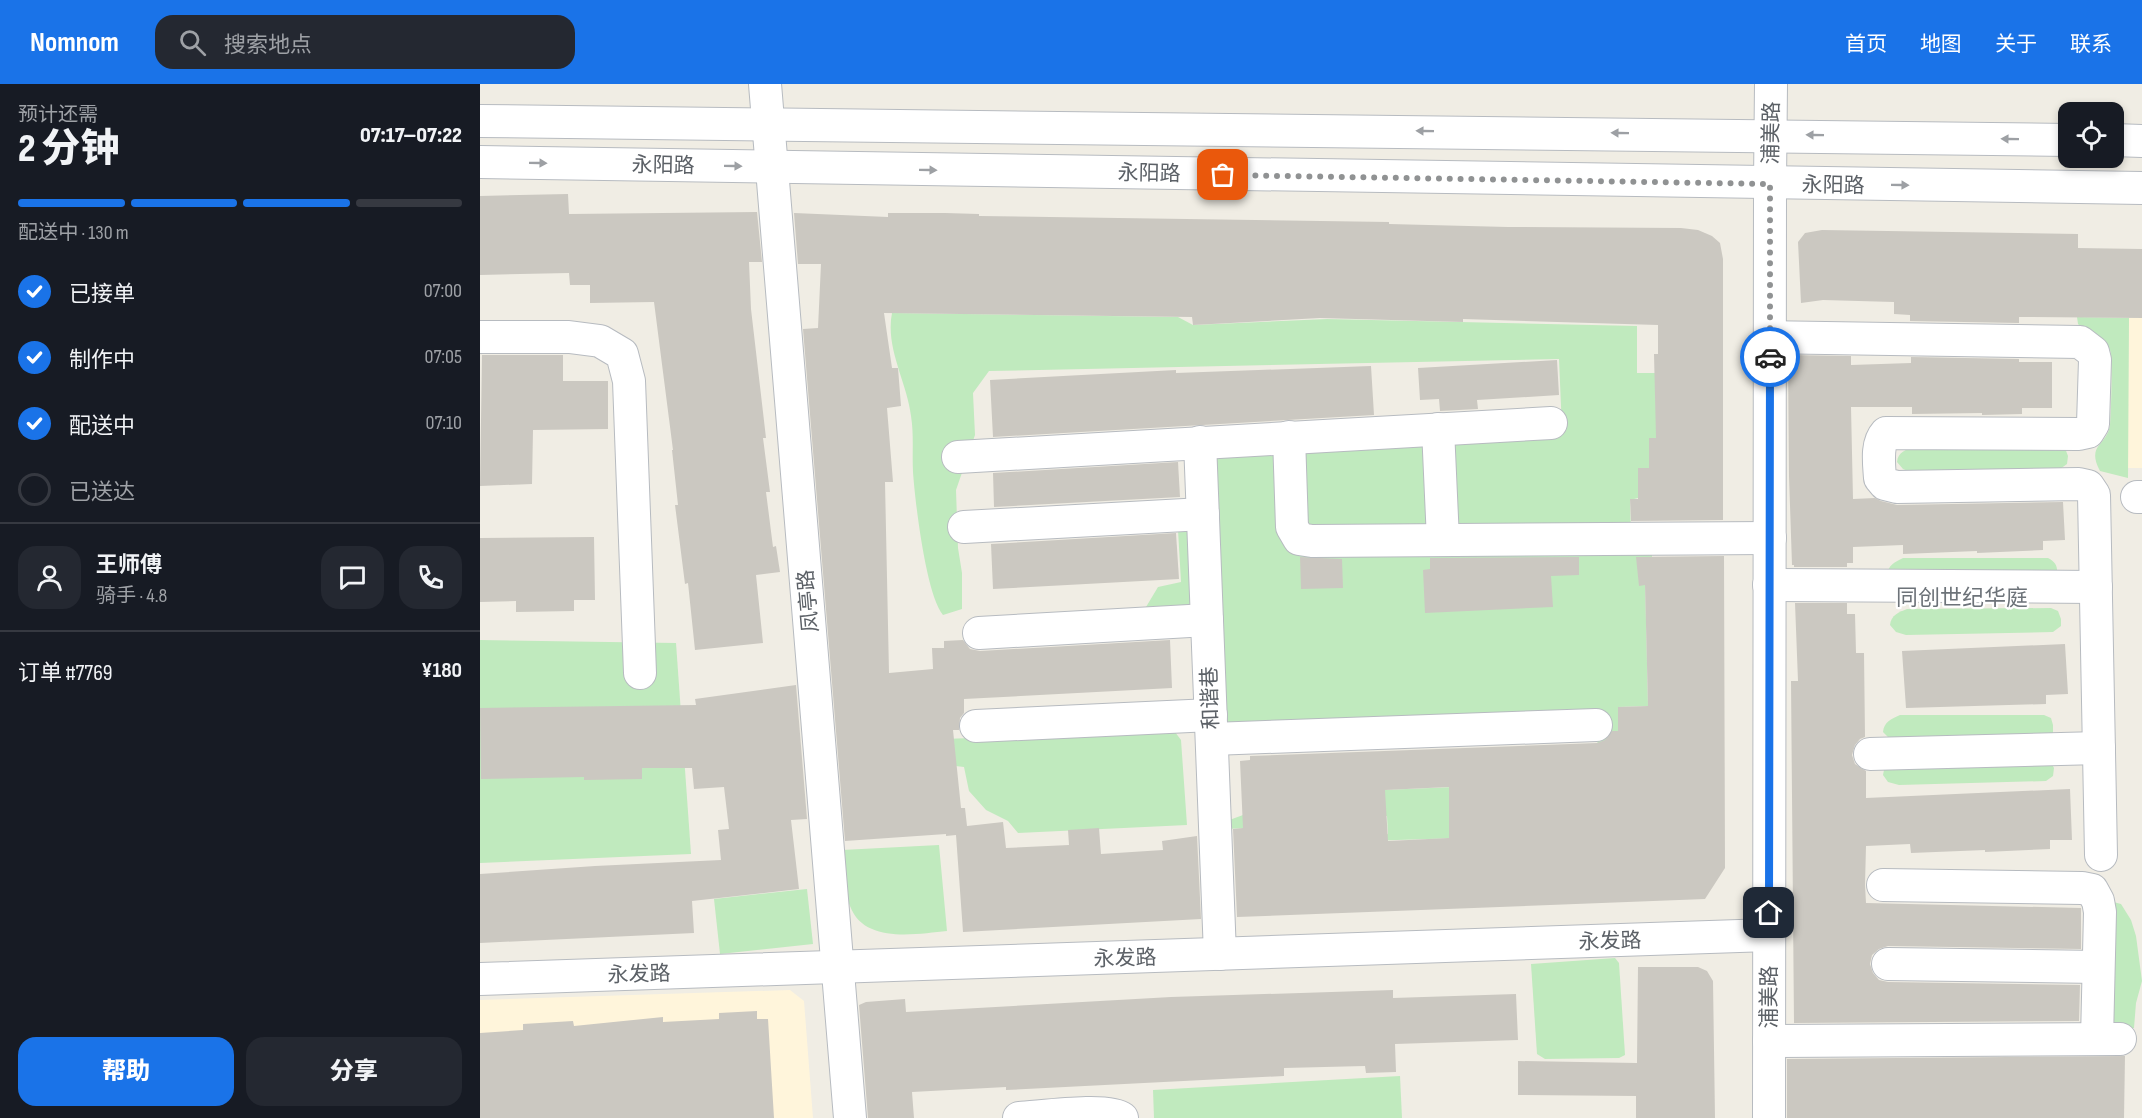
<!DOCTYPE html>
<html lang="zh">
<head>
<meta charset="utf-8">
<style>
	body { margin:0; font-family:"Sofia Sans Condensed","Noto Sans SC",sans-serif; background:#242831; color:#f1f3f6; height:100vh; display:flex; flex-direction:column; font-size:22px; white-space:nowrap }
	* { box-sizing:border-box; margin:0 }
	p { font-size:20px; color:#9ea1a6 }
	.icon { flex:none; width:33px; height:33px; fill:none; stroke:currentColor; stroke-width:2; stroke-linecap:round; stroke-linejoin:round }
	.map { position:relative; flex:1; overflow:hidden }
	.panel { display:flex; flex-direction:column; background:#171b24; width:480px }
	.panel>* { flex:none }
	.buttons { position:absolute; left:1578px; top:18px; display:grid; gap:12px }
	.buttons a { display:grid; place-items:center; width:66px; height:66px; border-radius:12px; background:#171b24; box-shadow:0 3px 9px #0003; font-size:30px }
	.pin { position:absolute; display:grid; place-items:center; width:51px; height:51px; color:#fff; margin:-26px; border-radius:12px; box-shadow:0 3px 9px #0006 }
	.courier { position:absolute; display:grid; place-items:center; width:60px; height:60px; margin:-30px; border:4px solid #1a73e8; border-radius:50%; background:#fff; color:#222; box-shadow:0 2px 8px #0007 }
	.summary em { font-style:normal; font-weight:800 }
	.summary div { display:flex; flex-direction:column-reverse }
	.summary { display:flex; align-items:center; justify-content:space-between; height:102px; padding:0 18px }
	h1 { font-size:39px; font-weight:800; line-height:45px }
	.bar { display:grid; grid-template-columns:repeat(4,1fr); gap:9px 6px; align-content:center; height:72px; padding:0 18px }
	.bar i { height:8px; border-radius:4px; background:#363941 }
	.bar .current { background:#1a73e8 }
	.bar p { grid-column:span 4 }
	.line { display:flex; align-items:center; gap:15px; padding:0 18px; border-top:2px solid #363941 }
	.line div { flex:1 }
	.round { display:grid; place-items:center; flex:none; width:63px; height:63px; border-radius:18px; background:#242831 }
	ol { padding:0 18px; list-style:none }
	li { display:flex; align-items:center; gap:18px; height:66px }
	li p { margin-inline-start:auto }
	li .icon { padding:6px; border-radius:50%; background:#1a73e8; color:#fff; stroke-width:4 }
	li:last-child { color:#9ea1a6 }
	li i { width:33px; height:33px; border:3px solid #363941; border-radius:50% }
	.action { display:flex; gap:12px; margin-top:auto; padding:12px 18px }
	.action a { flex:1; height:69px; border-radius:18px; background:#1a73e8; color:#fff; font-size:24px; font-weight:800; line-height:69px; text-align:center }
	.action a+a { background:#242831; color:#f1f3f6 }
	header { display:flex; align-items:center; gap:36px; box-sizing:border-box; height:84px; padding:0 30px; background:#1a73e8; color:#fff }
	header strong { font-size:28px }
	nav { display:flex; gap:33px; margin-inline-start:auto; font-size:21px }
	.search { width:420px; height:54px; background:#242831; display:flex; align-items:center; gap:15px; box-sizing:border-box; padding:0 21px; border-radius:18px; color:#9ea1a6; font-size:22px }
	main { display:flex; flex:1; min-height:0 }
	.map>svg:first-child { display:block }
	.commercial { fill:#fff5db }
	.green { fill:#c0eabe }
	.building { fill:#cbc8c1; fill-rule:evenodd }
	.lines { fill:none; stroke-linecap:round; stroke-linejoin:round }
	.minor-casing { stroke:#b7bbc0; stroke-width:34 }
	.minor { stroke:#fff; stroke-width:32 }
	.oneway { fill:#9da0a4 }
	.done { stroke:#909293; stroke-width:6; stroke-dasharray:0 10.8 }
	.route { stroke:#1a73e8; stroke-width:8 }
	.labels { text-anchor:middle; stroke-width:4.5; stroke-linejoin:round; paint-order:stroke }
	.street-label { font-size:21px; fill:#5c6167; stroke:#fff }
	.neighbourhood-label { font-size:22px; fill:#6d7379; stroke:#fff }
</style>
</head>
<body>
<header>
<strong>Nomnom</strong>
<div class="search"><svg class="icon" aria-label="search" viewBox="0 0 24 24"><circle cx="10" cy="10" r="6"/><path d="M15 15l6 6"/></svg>搜索地点</div>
<nav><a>首页</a><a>地图</a><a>关于</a><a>联系</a></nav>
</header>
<main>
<section class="panel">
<div class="summary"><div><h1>2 分钟</h1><p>预计还需</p></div><em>07:17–07:22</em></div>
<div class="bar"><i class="current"></i><i class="current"></i><i class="current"></i><i></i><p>配送中 · 130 m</p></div>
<ol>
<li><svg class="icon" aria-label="check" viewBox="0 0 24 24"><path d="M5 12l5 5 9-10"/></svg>已接单<p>07:00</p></li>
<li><svg class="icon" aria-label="check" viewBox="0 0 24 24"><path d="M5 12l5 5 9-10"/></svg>制作中<p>07:05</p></li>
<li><svg class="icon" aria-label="check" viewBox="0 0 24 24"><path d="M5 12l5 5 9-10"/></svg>配送中<p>07:10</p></li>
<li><i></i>已送达</li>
</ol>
<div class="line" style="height:108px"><a class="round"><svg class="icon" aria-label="person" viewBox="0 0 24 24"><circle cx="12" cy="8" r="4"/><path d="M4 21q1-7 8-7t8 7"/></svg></a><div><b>王师傅</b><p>骑手 · 4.8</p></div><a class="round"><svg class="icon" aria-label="chat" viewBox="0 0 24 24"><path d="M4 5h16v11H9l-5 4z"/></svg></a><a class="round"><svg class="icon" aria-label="phone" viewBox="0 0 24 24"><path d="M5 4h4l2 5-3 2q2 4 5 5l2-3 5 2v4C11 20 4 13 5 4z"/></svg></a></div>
<div class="line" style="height:78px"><div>订单 #7769</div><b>¥180</b></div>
<div class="action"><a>帮助</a><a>分享</a></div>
</section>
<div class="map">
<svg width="1662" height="1034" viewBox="0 0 1662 1034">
	<rect width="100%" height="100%" fill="#f0ede4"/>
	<g class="commercial">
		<polygon points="1649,234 1662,234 1662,384 1647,384"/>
		<polygon points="310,906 324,917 333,1034 0,1034 0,916"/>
	</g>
	<g class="green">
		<path d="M412 229 698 233 713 241 847 235 1157 242V289H1177L1176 354 1169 384 1158 385V414L1150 416 1151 449 1172 448V492L1165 495 1168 622 1138 623 1139 653 1126 749 857 758 908 750 907 732 855 735 813 742 745 745 744 738 763 731 784 711 1119 697 1117 647 1098 625 733 640 722 361 1082 346 1079 275 509 287 493 309 495 351 476 406 478 464 482 489V525L463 531C446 511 435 417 433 388 432 369 434 351 431 332 427 298 405 264 412 229Z"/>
		<path d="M1597 233 1649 234 1648 394 1620 387C1606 360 1627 362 1630 341 1631 330 1633 273 1630 266 1623 252 1608 251 1598 240Z"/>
		<path d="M1434 362 1585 364 1588 372 1587 380 1580 385 1433 389 1423 385 1417 378C1418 368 1426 366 1434 362Z"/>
		<polygon points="709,445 713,491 709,526 666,523 678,503 701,498 698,446"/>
		<path d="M1423 474H1568C1576 478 1578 483 1577 492L1407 491C1408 481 1415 478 1423 474Z"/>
		<path d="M1571 524 1578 527 1581 535V542L1573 548 1426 551 1416 548 1410 541C1411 531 1419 528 1427 525Z"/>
		<polygon points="0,556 196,559 211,770 0,779"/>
		<path d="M1420 631H1564L1571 634 1573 641V649L1566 654H1409L1403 648C1404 638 1411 635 1420 631Z"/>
		<polygon points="682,647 695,648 701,656 707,741 538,749 528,737 506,726 489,707 484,683 467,681 464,655"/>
		<polygon points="1570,677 1574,684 1573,692 1566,697 1419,701 1408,698 1403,691 1404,686 1409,679"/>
		<path d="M459 761 467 847C436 850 384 860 370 822 365 808 364 781 362 766Z"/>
		<polygon points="327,805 333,860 240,870 234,815"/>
		<polygon points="1622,815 1641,820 1651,836 1656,852 1662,897 1656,919 1654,944 1635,944 1623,939"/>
		<polygon points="1135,874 1139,879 1145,971 1139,974 1065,975 1057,970 1051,880"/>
		<polygon points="920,992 922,1034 674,1034 673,1006"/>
	</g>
	<g class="building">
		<polygon points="88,110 89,130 277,128 282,178 269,178 271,225 286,354 283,354 290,408 286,408 293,463 296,462 300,488 276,491 283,559 215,566 208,499 205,500 195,421 198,421 192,366 193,366 174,218 110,219 110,201 90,201 89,189 0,191 0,112"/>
		<polygon points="314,129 408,133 408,129 465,129 499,130 499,132 909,138 909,140 1028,143 1201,144 1218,146 1232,152 1240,159 1243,175 1243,436 1151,437 1150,415 1158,415 1158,384 1169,384 1169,354 1176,354 1174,270 1178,270 1178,241 983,235 983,238 840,234 713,241 712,233 404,229 412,284 418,284 421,322 407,324 413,398 405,398 409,589 453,585 452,564 464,564 464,557 483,556 490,565 500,567 690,556 692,604 484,615 484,629 480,634 479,646 473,646 481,724 485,724 487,742 523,738 526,764 589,761 588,746 619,744 621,770 683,766 682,757 717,752 721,835 483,848 476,751 466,752 466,750 365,757 323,245 338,244 341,180 318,180"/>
		<polygon points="1342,146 1598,150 1598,164 1662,165 1662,234 1539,233 1539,239 1430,237 1430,231 1414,230 1414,218 1343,216 1321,219 1318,158 1325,149"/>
		<polygon points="2,271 83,271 83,297 128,297 128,345 53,346 52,400 0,402"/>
		<polygon points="1308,271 1371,272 1371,281 1431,279 1431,273 1539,275 1539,278 1572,278 1572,324 1542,324 1542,330 1502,331 1502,329 1432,330 1432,323 1371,323 1373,415 1395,414 1401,417 1417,421 1583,418 1585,456 1563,457 1563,466 1497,469 1497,467 1423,470 1423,461 1373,463 1373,479 1367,479 1367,483 1314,483 1314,481 1312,481 1309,392"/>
		<polygon points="1077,276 1079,311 997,316 998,325 960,327 959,315 940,316 938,284"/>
		<polygon points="891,282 894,331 513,353 510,296 696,286 696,289"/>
		<polygon points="698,378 700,413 514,423 513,389"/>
		<polygon points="696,449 699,495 513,505 511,460"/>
		<polygon points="114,453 115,516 94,516 94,527 36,528 36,517 0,518 0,454"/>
		<path d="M1244 472 1245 784 1225 815 757 833 753 745 763 744 760 677 770 676V672L1117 659 1125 656 1132 647H1138V623L1168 622 1165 501 1159 502 1156 473ZM969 703V754L908 757 905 706Z"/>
		<polygon points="820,473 862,475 863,504 821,505"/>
		<polygon points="1099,473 1099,491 1071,492 1073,523 945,529 943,486 950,485 950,474"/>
		<polygon points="1315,519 1367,519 1367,530 1375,530 1376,569 1384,569 1385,653 1380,655 1375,661 1372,671 1375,680 1386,687 1386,714 1590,705 1592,756 1570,756 1570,765 1505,768 1505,766 1431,769 1430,760 1386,762 1385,801 1386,819 1601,824 1601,865 1408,862 1399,865 1392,871 1390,880 1393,889 1399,896 1408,898 1600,901 1599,937 1314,939 1311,597 1318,597"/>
		<polygon points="1585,560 1588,610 1566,611 1566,620 1426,624 1422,567"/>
		<polygon points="316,601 327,735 311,736 319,805 212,817 214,849 0,859 0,790 115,782 241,776 238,746 249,745 244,703 214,705 212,684 162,684 162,695 104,696 104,693 1,695 0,624 216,621 215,615"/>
		<polygon points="1158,883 1218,883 1227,887 1233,897 1235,1034 1156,1034 1156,1012 1038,1011 1038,977 1157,979"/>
		<polygon points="913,906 913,914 1036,910 1038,956 915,960 916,988 886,989 885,982 804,984 804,992 526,1006 526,1003 432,1008 434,1034 388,1034 379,921 386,918 425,915 426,928 691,913"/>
		<polygon points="277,927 277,935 288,935 294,1034 0,1034 0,949 43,946 43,940 93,937 94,942 183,933 183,938 239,935 239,929"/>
		<polygon points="1645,972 1644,1034 1307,1034 1307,975"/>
	</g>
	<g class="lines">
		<g class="minor-casing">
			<g id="minor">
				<polyline points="285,0 370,1034"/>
				<polyline points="0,37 1588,56"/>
				<polyline points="1634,56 1662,57"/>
				<polyline points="0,78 1662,104"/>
				<polyline points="0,253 89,253 120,257 142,270 149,297 160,589"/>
				<path d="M1290 253 1600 258 1613 268 1615 276 1613 340 1608 348 1599 350 1406 349C1396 360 1399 379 1400 394L1405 400 1417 403 1599 400 1608 402 1614 411 1621 771"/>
				<polyline points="958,345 963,456"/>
				<polyline points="809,353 812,443 819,455 832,457 1290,454"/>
				<polyline points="720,358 740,870"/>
				<polyline points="478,373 1071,339"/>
				<polyline points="1657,413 1662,413"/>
				<polyline points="484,443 723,430"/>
				<polyline points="1289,501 1616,503"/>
				<polyline points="499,549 727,536"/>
				<polyline points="496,642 731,631"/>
				<polyline points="732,655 1116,641"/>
				<polyline points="1390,670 1619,664"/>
				<polyline points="1403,801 1602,804 1612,806 1618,817 1620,828 1617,955"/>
				<polyline points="1408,880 1618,883"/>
				<polyline points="0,895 1289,851"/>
				<polyline points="1289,957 1640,955"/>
				<path d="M539 1034C559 1033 628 1023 642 1034"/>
				<polyline points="1289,1034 1290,100 1291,0"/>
			</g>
		</g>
		<use href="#minor" class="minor"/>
	</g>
	<defs><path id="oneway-solid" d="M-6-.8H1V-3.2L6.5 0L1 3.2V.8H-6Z" transform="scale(1.5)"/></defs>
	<g class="oneway">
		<use href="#oneway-solid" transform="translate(945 47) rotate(-179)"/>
		<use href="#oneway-solid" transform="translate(1140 49) rotate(-179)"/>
		<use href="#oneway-solid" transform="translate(1335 51) rotate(-179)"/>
		<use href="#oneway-solid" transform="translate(1530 55) rotate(-179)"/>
		<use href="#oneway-solid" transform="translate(58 79) rotate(1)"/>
		<use href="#oneway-solid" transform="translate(253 82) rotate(1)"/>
		<use href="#oneway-solid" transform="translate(448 86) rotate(1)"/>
		<use href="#oneway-solid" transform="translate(1420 101) rotate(1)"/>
	</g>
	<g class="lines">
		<polyline class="done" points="743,91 1290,100 1290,273"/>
		<polyline class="route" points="1289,829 1290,273"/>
	</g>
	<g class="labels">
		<g class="street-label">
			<text transform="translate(1291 49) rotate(-89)" y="7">浦美路</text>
			<text transform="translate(183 81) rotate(1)" y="7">永阳路</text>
			<text transform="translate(669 89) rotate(1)" y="7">永阳路</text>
			<text transform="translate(1353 101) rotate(1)" y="7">永阳路</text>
			<text transform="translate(328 517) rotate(-95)" y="7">凤亭路</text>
			<text transform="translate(730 614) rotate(-92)" y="7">和谐巷</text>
			<text transform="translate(1130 857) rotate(-2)" y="7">永发路</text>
			<text transform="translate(645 874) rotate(-2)" y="7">永发路</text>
			<text transform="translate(159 890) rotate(-2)" y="7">永发路</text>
			<text transform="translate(1289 913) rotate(-90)" y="7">浦美路</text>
		</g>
		<g class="neighbourhood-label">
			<text x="1482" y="521">同创世纪华庭</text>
		</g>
	</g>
</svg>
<div class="buttons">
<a><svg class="icon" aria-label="locate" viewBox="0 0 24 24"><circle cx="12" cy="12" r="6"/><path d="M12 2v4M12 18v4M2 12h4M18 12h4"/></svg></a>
</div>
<div class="pin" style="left:743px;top:91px;background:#ea580c"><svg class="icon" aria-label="bag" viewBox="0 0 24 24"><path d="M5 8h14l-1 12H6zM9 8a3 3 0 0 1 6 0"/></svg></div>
<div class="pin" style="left:1289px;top:829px;background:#1f2937"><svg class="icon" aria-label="home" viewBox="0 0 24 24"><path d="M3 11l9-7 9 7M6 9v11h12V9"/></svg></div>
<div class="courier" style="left:1290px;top:273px"><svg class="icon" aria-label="car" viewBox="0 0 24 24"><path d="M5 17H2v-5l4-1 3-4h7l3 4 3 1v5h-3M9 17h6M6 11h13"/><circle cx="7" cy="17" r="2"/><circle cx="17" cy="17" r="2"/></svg></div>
</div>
</main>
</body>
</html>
